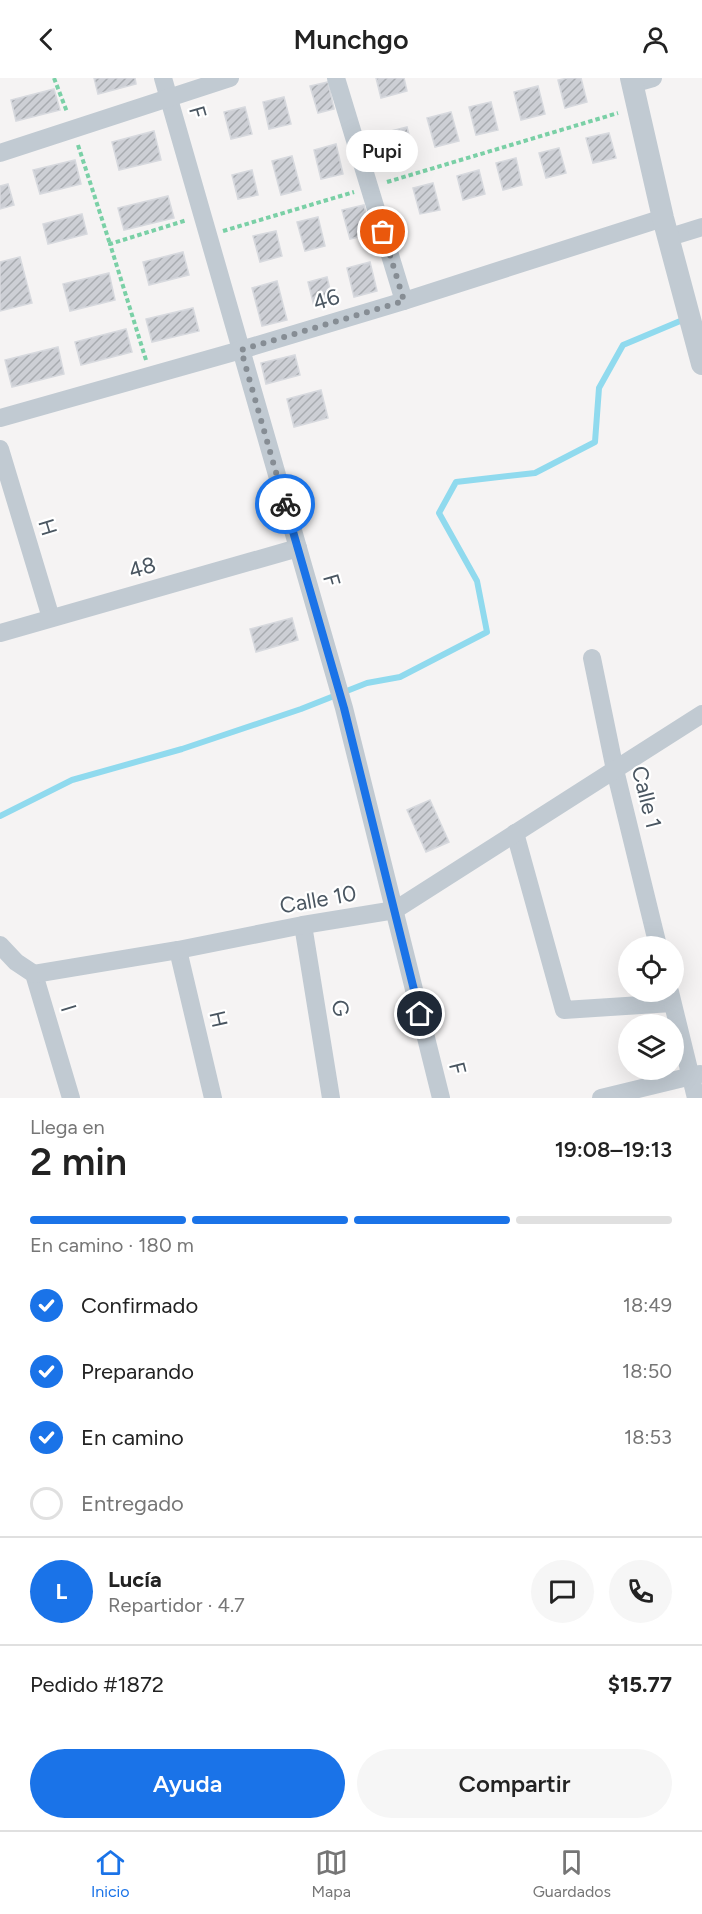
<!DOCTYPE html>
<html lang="es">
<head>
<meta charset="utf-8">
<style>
	body { margin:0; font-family:Figtree,sans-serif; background:#f6f6f6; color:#222; height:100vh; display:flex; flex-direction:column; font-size:22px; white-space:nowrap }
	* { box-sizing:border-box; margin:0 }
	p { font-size:20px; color:#767676 }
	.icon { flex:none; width:33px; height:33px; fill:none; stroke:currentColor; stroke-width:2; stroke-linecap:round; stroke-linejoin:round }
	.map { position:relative; height:1020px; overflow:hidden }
	.drawer { display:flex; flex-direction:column; background:#fff; flex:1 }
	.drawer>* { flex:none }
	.controls { position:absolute; left:618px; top:858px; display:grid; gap:12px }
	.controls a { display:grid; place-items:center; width:66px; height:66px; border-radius:50%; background:#fff; box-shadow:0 6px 24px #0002; font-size:30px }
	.pin { position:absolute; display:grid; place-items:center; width:51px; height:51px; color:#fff; margin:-26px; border:3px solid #fff; border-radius:50%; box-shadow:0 2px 6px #0007 }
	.courier { position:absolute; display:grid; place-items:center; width:60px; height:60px; margin:-30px; border:4px solid #1a73e8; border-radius:50%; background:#fff; color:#222; box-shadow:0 2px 8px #0007 }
	.bubble { position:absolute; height:42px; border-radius:21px; background:#fff; box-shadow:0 6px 24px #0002; font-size:20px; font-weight:600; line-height:42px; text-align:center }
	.headline em { font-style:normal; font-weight:600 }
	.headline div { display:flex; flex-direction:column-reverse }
	.headline { display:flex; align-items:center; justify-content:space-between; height:102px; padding:0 30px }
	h1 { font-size:39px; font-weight:600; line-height:45px }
	.bar { display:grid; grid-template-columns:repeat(4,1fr); gap:9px 6px; align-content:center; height:72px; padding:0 30px }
	.bar i { height:8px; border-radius:4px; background:#e0e0e0 }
	.bar .on { background:#1a73e8 }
	.bar p { grid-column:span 4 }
	.line { display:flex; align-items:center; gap:15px; padding:0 30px; border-top:2px solid #e0e0e0 }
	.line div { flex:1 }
	.round { display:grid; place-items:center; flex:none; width:63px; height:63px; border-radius:32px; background:#f6f6f6 }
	ol { padding:0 30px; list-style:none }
	li { display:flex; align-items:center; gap:18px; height:66px }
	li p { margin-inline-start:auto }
	li .icon { padding:6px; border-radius:50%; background:#1a73e8; color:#fff; stroke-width:4 }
	li:last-child { color:#767676 }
	li i { width:33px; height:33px; border:3px solid #e0e0e0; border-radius:50% }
	.primary-button { display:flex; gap:12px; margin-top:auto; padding:12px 30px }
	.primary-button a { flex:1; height:69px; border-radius:36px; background:#1a73e8; color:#fff; font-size:24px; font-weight:600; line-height:69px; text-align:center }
	.primary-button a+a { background:#f6f6f6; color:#222 }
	header { display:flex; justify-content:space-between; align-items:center; height:78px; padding:0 30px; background:#fff; font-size:27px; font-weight:600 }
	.tab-bar { display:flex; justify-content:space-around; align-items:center; height:84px; border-top:2px solid #e0e0e0; background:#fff; font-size:16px; color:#767676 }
	.tab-bar a { display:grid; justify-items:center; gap:3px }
	.tab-bar .on { color:#1a73e8 }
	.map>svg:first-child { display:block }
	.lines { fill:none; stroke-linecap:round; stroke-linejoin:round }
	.stream { stroke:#90daee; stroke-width:6 }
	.building { fill:url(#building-hatch); stroke:#d7d9de; stroke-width:1.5 }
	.path { stroke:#7ad0a6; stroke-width:4; stroke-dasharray:4.5 3; stroke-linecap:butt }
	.minor { stroke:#c1cad2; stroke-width:18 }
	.tertiary { stroke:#c1cad2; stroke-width:22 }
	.done { stroke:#868d94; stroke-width:6; stroke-dasharray:0 10.8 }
	.route { stroke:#1a73e8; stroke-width:8 }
	.labels { text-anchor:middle; stroke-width:4.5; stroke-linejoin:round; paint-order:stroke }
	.street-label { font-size:22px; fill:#4a5661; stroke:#fff }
</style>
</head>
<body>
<header><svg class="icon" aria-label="back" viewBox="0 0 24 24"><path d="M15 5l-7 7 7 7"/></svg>Munchgo<svg class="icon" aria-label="person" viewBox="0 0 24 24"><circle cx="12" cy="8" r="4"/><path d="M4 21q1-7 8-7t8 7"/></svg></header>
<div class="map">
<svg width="702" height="1020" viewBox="0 0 702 1020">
	<defs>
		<pattern id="building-hatch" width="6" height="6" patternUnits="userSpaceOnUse" patternTransform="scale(1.5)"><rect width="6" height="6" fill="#cdcfd5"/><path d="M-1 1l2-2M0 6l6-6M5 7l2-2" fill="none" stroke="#a8abb0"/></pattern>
	</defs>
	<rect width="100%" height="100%" fill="#f5f3f3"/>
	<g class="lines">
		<polyline class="stream" points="0,738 72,702 182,671 301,631 367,605 400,599 487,554 477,503 439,435 456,404 535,395 595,364 599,310 623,267 685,241"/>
	</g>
	<g class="building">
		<polygon points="94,0 135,0 136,6 98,16"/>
		<polygon points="376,0 404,0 407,13 381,20"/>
		<polygon points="568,0 581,0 587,24 565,30 558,2"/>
		<polygon points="328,4 334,31 318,35 310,8"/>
		<polygon points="538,8 545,36 521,42 514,14"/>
		<polygon points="54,11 60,32 16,43 11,22"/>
		<polygon points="284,19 291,46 269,51 263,24"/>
		<polygon points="491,24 498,52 476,57 469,29"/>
		<polygon points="245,29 252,56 231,61 224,34"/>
		<polygon points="451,34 459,63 435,69 427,40"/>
		<polygon points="407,49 414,76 394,81 387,54"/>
		<polygon points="154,53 161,82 119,92 112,64"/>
		<polygon points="609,55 616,80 593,85 586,60"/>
		<polygon points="336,66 343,96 321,101 314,72"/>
		<polygon points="559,70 566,95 546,100 539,75"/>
		<polygon points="292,78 301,112 281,117 272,83"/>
		<polygon points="516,80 522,107 503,112 496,85"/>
		<polygon points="75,82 81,106 40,116 33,92"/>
		<polygon points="252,92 258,117 238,121 232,97"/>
		<polygon points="479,92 485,116 463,122 457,98"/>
		<polygon points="433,105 440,132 420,136 413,110"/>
		<polygon points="8,106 14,127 0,131 0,108"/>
		<polygon points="168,118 174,140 124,152 118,130"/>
		<polygon points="364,127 371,156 350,161 342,132"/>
		<polygon points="82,136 87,156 48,166 43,146"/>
		<polygon points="318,139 325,168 305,173 297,144"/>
		<polygon points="276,153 282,178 260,184 253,158"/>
		<polygon points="183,174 189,197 149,207 143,184"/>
		<polygon points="20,179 32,225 0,233 0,184"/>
		<polygon points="370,184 377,213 354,219 347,190"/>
		<polygon points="109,195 115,222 70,233 63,206"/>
		<polygon points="327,199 333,224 314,228 308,204"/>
		<polygon points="277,203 287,242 262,248 252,210"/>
		<polygon points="193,230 199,253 152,264 146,241"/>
		<polygon points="126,251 132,274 81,287 75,264"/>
		<polygon points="58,269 64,296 12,309 5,282"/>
		<polygon points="295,277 300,297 266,306 261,285"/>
		<polygon points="321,312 328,340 294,349 287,321"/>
		<polygon points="292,540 298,562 256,574 250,551"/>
		<polygon points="430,722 449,764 426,774 407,732"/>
	</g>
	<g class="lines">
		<g class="path">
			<polyline points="54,0 67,34"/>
			<polyline points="78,67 110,166"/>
			<polyline points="387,104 618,35"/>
			<polyline points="223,153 354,114"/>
			<polyline points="146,282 110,166 187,142"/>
		</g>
		<g class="minor">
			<polyline points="163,0 344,630 441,1020"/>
			<polyline points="336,0 404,223"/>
			<polyline points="632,6 653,0"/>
			<polyline points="0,75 230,0"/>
			<polyline points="670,159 702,149"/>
			<polyline points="0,340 241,272 404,223 663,140"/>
			<polyline points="0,371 51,540"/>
			<polyline points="0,555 298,470"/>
			<polyline points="592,580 615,692 658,868"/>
			<polyline points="515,755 564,932 672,925"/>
			<polyline points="303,847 331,1020"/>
			<polyline points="0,867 16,884 34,896 71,1020"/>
			<polyline points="178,872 213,1020"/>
			<polyline points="34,896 178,872 303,847 395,832 702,636"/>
			<polyline points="670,914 696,1020"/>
			<polyline points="601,1020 700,996"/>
		</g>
		<polyline class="tertiary" points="631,0 663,140 702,286"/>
	</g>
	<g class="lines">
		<polyline class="done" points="285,426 241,272 404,223 383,154"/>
		<polyline class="route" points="285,426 344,630 420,936"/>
	</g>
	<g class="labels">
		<g class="street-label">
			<text transform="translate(198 34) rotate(74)" y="8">F</text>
			<text transform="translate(326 221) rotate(-17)" y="8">46</text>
			<text transform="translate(48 449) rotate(73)" y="8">H</text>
			<text transform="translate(142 489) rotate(-16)" y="8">48</text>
			<text transform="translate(332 502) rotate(74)" y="8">F</text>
			<text transform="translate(647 719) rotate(76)" y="8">Calle 1</text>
			<text transform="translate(318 821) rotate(-10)" y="8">Calle 10</text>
			<text transform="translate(69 930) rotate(73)" y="8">I</text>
			<text transform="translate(341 930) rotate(81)" y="8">G</text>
			<text transform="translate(219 941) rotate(77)" y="8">H</text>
			<text transform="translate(458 990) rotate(76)" y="8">F</text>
		</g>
	</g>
</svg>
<div class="controls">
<a><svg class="icon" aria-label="locate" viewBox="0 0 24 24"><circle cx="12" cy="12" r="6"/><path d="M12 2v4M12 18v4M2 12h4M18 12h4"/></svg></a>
<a><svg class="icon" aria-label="layers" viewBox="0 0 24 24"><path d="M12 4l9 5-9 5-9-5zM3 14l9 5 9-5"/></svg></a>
</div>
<div class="pin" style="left:383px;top:154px;background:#ea580c"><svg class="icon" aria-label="bag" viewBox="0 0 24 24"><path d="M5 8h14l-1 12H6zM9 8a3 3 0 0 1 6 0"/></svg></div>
<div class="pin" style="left:420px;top:936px;background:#1f2937"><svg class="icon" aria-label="home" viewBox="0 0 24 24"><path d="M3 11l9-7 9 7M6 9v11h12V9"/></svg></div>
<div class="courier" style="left:285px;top:426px"><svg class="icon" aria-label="bike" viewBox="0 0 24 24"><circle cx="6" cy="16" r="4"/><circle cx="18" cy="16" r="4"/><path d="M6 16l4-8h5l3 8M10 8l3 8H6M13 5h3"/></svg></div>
<div class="bubble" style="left:346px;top:52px;width:72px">Pupi</div>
</div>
<section class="drawer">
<div class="headline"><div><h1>2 min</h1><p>Llega en</p></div><em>19:08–19:13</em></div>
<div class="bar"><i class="on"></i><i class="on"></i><i class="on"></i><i></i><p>En camino · 180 m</p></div>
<ol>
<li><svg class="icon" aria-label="check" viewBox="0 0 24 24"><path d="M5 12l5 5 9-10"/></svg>Confirmado<p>18:49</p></li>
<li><svg class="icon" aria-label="check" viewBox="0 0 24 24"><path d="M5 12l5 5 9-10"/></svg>Preparando<p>18:50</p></li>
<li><svg class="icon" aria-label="check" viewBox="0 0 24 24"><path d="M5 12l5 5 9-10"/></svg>En camino<p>18:53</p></li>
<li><i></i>Entregado</li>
</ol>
<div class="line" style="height:108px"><b class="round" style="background:#1a73e8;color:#fff">L</b><div><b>Lucía</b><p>Repartidor · 4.7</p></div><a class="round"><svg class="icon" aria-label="chat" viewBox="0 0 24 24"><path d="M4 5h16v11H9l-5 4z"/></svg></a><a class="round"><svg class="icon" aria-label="phone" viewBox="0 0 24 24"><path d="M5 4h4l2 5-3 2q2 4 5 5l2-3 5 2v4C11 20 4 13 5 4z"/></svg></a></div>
<div class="line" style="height:78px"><div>Pedido #1872</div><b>$15.77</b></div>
<div class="primary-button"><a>Ayuda</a><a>Compartir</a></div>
</section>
<nav class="tab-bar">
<a class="on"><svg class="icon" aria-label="home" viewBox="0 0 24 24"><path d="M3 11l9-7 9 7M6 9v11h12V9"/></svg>Inicio</a>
<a><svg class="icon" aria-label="map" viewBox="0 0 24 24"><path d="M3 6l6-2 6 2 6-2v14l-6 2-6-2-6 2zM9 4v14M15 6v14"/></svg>Mapa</a>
<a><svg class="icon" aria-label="saved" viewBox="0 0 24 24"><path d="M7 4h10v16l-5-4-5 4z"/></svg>Guardados</a>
</nav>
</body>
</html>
